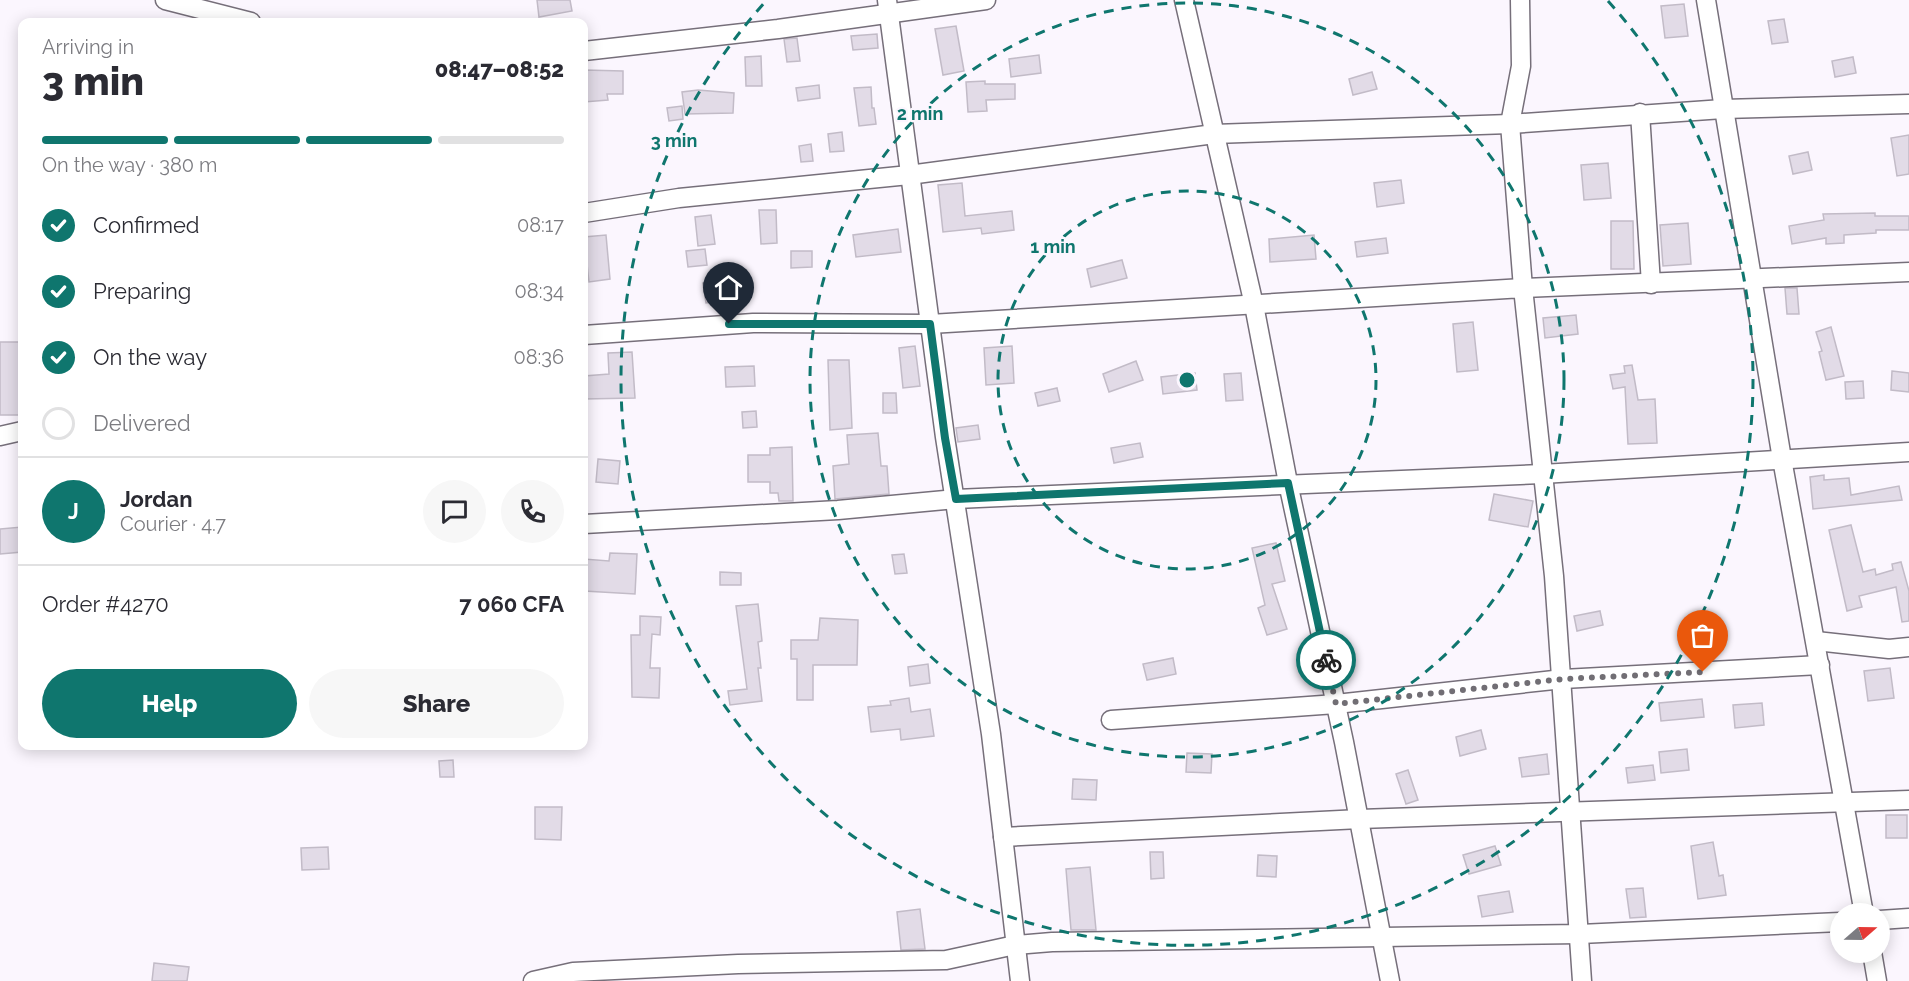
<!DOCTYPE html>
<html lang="en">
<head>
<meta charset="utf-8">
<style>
	body { margin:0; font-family:Raleway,sans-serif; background:#f7f7f7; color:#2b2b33; height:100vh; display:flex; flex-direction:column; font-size:22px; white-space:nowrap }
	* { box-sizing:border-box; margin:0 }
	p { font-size:20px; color:#7c7c81 }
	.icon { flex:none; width:33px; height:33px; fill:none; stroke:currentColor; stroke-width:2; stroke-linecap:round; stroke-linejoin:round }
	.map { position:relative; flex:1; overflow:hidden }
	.panel { position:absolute; left:18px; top:18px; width:570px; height:732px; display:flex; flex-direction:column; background:#fff; border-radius:12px; box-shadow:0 3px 15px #0003 }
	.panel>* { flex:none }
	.needle { width:39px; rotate:70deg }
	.fabs { position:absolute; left:1830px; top:903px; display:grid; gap:12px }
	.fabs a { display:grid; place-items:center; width:60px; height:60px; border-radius:50%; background:#fff; box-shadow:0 3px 15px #0003; font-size:30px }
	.pin { position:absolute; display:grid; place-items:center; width:51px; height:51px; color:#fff; margin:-62px -26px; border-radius:50% 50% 50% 0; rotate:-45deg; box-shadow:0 0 6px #0007 }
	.pin .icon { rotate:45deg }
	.courier { position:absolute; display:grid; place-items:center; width:60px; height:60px; margin:-30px; border:4px solid #0f766e; border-radius:50%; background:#fff; color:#222; box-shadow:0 2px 8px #0007 }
	.overview em { font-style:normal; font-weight:800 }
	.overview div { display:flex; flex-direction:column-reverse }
	.overview { display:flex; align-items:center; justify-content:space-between; height:102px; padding:0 24px }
	h1 { font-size:39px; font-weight:800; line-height:45px }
	.bar { display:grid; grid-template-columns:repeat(4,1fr); gap:9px 6px; align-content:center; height:72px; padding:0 24px }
	.bar i { height:8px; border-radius:4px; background:#e1e1e2 }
	.bar .active { background:#0f766e }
	.bar p { grid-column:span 4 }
	.line { display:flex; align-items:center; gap:15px; padding:0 24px; border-top:2px solid #e1e1e2 }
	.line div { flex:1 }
	.round { display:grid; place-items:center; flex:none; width:63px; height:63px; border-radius:32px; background:#f7f7f7 }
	ol { padding:0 24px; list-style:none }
	li { display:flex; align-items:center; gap:18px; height:66px }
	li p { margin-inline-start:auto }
	li .icon { padding:6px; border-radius:50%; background:#0f766e; color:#fff; stroke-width:4 }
	li:last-child { color:#7c7c81 }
	li i { width:33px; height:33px; border:3px solid #e1e1e2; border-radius:50% }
	.button { display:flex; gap:12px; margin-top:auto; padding:12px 24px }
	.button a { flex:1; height:69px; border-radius:36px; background:#0f766e; color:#fff; font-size:24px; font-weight:800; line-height:69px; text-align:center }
	.button a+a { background:#f7f7f7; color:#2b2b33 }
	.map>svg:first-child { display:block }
	.building { fill:#e2dbe7; stroke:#c2bbc7; stroke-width:1.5 }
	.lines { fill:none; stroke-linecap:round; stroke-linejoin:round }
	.minor-casing { stroke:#766f7a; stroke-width:21 }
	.minor { stroke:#fff; stroke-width:18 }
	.done { stroke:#716e74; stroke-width:6; stroke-dasharray:0 10.8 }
	.route { stroke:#0f766e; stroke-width:8 }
	.ring { fill:none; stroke:#0f766e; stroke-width:3; stroke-dasharray:10 8 }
	.centre { fill:#0f766e; stroke:#fbf6fe; stroke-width:3 }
	.ring-label { font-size:18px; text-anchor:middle; font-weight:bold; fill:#0f766e; stroke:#fbf6fe; stroke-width:4.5; stroke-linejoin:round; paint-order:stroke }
</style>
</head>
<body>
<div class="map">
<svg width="1909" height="981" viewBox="0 0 1909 981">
	<rect width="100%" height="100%" fill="#fbf6fe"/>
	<g class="building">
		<polygon points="537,0 570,0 572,11 539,17"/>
		<polygon points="1684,4 1688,36 1665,38 1661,6"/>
		<polygon points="1784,19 1788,42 1772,44 1768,21"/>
		<polygon points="956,26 964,71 943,75 935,29"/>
		<polygon points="877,34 878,48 853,50 851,36"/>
		<polygon points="797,38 800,61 787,62 784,39"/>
		<polygon points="1039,55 1041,73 1011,77 1009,59"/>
		<polygon points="761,56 762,86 746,86 745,57"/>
		<polygon points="1853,57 1856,73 1835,77 1832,61"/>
		<polygon points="584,70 623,71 623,94 607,94 608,100 584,102"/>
		<polygon points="1372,72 1377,89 1353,95 1349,79"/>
		<polygon points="985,81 985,84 1015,84 1015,99 986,100 987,111 968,112 966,82"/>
		<polygon points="819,85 820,98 798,101 796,88"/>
		<polygon points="871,87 872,108 874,108 876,124 859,126 854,88"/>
		<polygon points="698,90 734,93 733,113 685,114 682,92"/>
		<polygon points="682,106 683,119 669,121 667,108"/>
		<polygon points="842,132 844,151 830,152 828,134"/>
		<polygon points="1909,135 1909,174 1897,176 1891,138"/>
		<polygon points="811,144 813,161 801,162 799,146"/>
		<polygon points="1808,152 1812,170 1793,174 1789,156"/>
		<polygon points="1608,163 1611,198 1584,200 1581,165"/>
		<polygon points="1401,180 1404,203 1377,207 1374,183"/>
		<polygon points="962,183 965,216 1012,211 1014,230 982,234 981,228 943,232 938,185"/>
		<polygon points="759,210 776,210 777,243 761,244"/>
		<polygon points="1875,213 1875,216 1909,216 1909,230 1876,230 1876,233 1844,235 1844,243 1826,244 1826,238 1792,244 1789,226 1824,220 1823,214"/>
		<polygon points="711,215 715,244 698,246 695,217"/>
		<polygon points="1611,221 1633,221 1634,269 1611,269"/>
		<polygon points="1688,223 1691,264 1663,266 1660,225"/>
		<polygon points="898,229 901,252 856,257 853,235"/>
		<polygon points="606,235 610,279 589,282 584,237"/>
		<polygon points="1314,235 1316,259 1270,262 1269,239"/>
		<polygon points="1386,238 1388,253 1357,257 1355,242"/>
		<polygon points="705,249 707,265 688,267 686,251"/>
		<polygon points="791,251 812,251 812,267 791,268"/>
		<polygon points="1122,260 1127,278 1091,287 1087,269"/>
		<polygon points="720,280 722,301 706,303 703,283"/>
		<polygon points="1785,288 1797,288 1799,314 1787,314"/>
		<polygon points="1576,315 1578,334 1545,338 1543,318"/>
		<polygon points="1473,322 1478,370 1457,372 1453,324"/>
		<polygon points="1831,327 1844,376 1826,380 1819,352 1822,351 1816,332"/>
		<rect x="0" y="342" width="22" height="73"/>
		<polygon points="915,346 920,386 903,388 899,348"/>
		<polygon points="1012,346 1014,383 986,385 984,348"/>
		<polygon points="632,352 635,398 584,399 584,376 609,374 608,353"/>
		<polygon points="828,360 849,360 852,428 830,430"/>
		<polygon points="1136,361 1143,380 1109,392 1103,374"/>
		<polygon points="1632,365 1638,400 1655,399 1657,443 1628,444 1625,387 1613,389 1610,375 1625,373 1624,366"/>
		<polygon points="754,366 755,386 726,387 725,367"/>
		<polygon points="1892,371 1909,373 1909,392 1891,390"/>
		<polygon points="1195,373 1197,390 1163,394 1161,377"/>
		<polygon points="1241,373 1243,400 1226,401 1224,374"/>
		<polygon points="1863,381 1864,398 1846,399 1845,382"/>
		<polygon points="1057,388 1060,401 1038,406 1035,393"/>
		<polygon points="883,393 896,393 897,413 883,413"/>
		<polygon points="756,411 757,427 743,428 742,412"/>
		<polygon points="978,425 980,439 958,442 956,428"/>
		<polygon points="878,433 881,466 887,466 889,494 835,499 833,466 849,464 847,435"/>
		<polygon points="1140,443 1143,457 1114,463 1111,448"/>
		<polygon points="792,447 793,501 779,501 778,493 770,493 770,482 748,482 748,455 770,455 770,448"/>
		<polygon points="598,459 620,461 618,484 596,482"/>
		<polygon points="1824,475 1824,480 1849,478 1851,495 1899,486 1902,500 1813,509 1810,477"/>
		<polygon points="1494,494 1533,501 1528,527 1489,520"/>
		<polygon points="1851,525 1863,572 1875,569 1876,575 1893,570 1892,564 1901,562 1909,591 1909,621 1902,622 1896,587 1859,596 1862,607 1847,611 1829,530"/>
		<polygon points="22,527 22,552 0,554 0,529"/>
		<polygon points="1276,543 1285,581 1272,584 1287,629 1267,635 1258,608 1265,605 1252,548"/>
		<polygon points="610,553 637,554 635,594 584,591 584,559 609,561"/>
		<polygon points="904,554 907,573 895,574 892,555"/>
		<polygon points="720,572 741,573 741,585 720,585"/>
		<polygon points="758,604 762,641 758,642 761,668 758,668 762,701 730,705 728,691 747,689 736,606"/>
		<polygon points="1600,611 1603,625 1577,631 1574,616"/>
		<polygon points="640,616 661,617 660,635 652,634 650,668 660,668 659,698 632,697 631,635 640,635"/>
		<polygon points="820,618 858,620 857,665 813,665 813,700 797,700 797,659 791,659 791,640 818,640"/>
		<polygon points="1173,658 1176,674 1147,680 1143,664"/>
		<polygon points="928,664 930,683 910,686 908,667"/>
		<polygon points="1890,668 1894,698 1868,701 1864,671"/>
		<polygon points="909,698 911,712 930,709 934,736 901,740 900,729 871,732 868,707 891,705 890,701"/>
		<polygon points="1702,699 1704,717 1661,721 1659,703"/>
		<polygon points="1762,703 1764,725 1735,728 1733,705"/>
		<polygon points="1481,730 1486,749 1460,756 1456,737"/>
		<polygon points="1687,749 1689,770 1661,773 1659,752"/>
		<polygon points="1187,753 1212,754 1211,773 1186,772"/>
		<polygon points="1547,754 1549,774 1522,777 1519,758"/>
		<polygon points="453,760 454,777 440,777 439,761"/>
		<polygon points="1653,765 1655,780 1628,783 1626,768"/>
		<polygon points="1408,770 1418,800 1406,804 1396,774"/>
		<polygon points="1073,779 1097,780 1096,800 1072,799"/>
		<polygon points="535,807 562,807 561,840 535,839"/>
		<rect x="1886" y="815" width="21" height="23"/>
		<polygon points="1713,842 1719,876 1723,875 1726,895 1698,899 1691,846"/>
		<polygon points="1495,846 1501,865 1469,874 1463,855"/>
		<polygon points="328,847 329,869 302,870 301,848"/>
		<polygon points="1150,852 1163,852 1164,878 1151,879"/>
		<polygon points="1258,855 1277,856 1276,877 1257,876"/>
		<polygon points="1090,867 1096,930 1071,930 1066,869"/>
		<polygon points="1643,888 1646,917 1630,918 1626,889"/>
		<polygon points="1509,891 1513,912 1482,917 1478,896"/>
		<polygon points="920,909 925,949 901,950 897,912"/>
		<polygon points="154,963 189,967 187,981 152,981"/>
	</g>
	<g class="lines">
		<g class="minor-casing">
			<g id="minor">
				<polyline points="165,0 251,22"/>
				<polyline points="887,0 945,437 991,734 1020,981"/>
				<polyline points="1184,0 1254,305 1288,483 1344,742 1390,981"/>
				<polyline points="1520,0 1521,66 1510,124 1523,288 1909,272"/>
				<polyline points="1706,0 1782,459 1864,914"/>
				<polyline points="584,51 778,29 986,0"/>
				<polyline points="1640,113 1651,284"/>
				<polyline points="584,213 679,198 909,175 1214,134 1510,124 1723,109 1909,104"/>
				<polyline points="584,335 753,323 930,324 1523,288 1554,576 1582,981"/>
				<polyline points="0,436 22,431"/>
				<polyline points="584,524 838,510 956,499 1542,474 1909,452"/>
				<polyline points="1816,641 1889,649 1909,647"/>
				<polyline points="1111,720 1336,704 1563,679 1820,665"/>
				<polyline points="1003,837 1360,819 1909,800"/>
				<polyline points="1880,920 1909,918"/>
				<polyline points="1872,952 1877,981"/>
				<polyline points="533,981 573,972 738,964 946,960 1015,945 1052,942 1580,934 1840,922"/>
			</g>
		</g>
		<use href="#minor" class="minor"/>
	</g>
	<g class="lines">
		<polyline class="done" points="1326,660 1336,704 1563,679 1703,672"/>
		<polyline class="route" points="729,324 930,324 945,438 956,499 1288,483 1326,660"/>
	</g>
	<g class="ring">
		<circle cx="1187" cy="380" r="189"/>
		<circle cx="1187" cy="380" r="377"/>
		<path d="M1608 1A566 566 0 1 1 766 1"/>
	</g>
	<circle cx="1187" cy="380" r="9" class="centre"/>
	<g class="ring-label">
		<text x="920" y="120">2 min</text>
		<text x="674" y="147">3 min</text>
		<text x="1053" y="253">1 min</text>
	</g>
</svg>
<div class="fabs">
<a><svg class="needle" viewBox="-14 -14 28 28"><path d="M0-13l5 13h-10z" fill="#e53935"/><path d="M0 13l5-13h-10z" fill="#7c7c81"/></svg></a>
</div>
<div class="pin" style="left:1703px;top:672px;background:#ea580c"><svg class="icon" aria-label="bag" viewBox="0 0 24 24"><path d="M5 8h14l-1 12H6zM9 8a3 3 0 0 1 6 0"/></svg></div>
<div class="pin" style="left:729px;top:324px;background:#1f2937"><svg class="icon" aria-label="home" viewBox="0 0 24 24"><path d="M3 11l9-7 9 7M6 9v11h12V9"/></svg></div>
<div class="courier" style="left:1326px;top:660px"><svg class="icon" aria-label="bike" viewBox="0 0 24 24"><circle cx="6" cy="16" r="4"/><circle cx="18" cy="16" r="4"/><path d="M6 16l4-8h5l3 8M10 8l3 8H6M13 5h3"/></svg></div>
<section class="panel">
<div class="overview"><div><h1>3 min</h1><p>Arriving in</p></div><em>08:47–08:52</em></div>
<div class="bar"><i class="active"></i><i class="active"></i><i class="active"></i><i></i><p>On the way · 380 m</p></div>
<ol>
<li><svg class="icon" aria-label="check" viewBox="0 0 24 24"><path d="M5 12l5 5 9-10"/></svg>Confirmed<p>08:17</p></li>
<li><svg class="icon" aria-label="check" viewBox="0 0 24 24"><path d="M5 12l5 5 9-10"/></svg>Preparing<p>08:34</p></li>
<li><svg class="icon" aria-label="check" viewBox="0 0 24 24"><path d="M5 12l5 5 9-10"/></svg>On the way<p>08:36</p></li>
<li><i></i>Delivered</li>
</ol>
<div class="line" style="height:108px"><b class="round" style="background:#0f766e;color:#fff">J</b><div><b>Jordan</b><p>Courier · 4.7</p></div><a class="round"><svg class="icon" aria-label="chat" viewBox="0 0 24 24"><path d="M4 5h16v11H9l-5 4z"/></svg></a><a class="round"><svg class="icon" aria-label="phone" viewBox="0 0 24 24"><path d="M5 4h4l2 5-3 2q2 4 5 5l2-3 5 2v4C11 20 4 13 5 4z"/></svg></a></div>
<div class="line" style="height:78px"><div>Order #4270</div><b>7 060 CFA</b></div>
<div class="button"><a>Help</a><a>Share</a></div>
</section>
</div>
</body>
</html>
